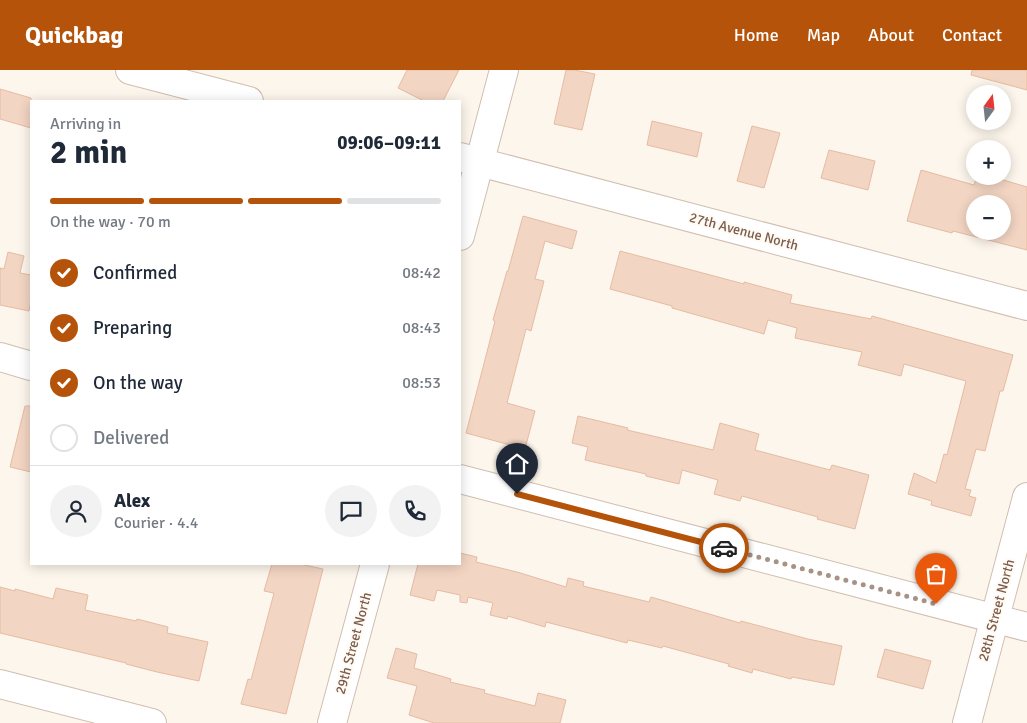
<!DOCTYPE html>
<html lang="en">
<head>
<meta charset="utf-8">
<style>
	body { margin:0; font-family:Signika,sans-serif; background:#f2f2f3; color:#1f2937; height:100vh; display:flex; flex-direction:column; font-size:19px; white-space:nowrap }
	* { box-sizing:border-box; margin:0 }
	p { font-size:16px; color:#747a83 }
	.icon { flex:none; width:28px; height:28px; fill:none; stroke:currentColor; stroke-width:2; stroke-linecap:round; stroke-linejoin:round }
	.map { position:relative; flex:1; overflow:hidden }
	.side { position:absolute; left:30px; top:30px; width:431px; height:465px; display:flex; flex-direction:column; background:#fff; border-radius:0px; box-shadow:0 2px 12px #0003 }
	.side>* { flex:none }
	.needle { width:32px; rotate:15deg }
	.controls { position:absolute; left:966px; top:15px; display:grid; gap:10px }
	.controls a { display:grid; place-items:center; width:45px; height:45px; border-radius:50%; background:#fff; box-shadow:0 2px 12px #0003; font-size:25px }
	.pin { position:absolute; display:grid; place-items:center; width:42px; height:42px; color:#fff; margin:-51px -21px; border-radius:50% 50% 50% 0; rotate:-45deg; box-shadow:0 0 5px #0007 }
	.pin .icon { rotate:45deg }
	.courier { position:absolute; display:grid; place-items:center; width:50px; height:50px; margin:-25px; border:4px solid #b45309; border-radius:50%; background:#fff; color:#222; box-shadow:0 1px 6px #0007 }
	.head em { font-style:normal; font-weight:700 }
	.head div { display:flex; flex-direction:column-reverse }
	.head { display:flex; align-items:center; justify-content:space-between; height:85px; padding:0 20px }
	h1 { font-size:32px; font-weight:700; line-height:38px }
	.bar { display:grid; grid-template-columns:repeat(4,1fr); gap:8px 5px; align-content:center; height:60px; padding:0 20px }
	.bar i { height:6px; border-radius:4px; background:#e0e1e3 }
	.bar .selected { background:#b45309 }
	.bar p { grid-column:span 4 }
	.line { display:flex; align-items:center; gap:12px; padding:0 20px; border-top:1px solid #e0e1e3 }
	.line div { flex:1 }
	.round { display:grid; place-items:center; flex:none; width:52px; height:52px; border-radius:26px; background:#f2f2f3 }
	ol { padding:0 20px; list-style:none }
	li { display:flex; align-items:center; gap:15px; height:55px }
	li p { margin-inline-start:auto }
	li .icon { padding:5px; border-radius:50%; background:#b45309; color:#fff; stroke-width:4 }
	li:last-child { color:#747a83 }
	li i { width:28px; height:28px; border:2px solid #e0e1e3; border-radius:50% }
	header { display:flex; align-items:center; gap:30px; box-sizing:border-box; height:70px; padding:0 25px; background:#b45309; color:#fff }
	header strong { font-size:24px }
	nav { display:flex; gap:28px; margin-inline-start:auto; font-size:18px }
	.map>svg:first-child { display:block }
	.building { fill:#f3d5c3; stroke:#e6bba3; fill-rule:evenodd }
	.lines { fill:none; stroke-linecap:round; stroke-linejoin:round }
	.minor-casing { stroke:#d1beb0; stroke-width:30 }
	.minor { stroke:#fff; stroke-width:28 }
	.done { stroke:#a89285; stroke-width:5; stroke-dasharray:0 9 }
	.route { stroke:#b45309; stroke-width:6 }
	.labels { text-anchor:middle; stroke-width:4; stroke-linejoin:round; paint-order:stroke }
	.street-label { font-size:14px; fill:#7a5c4d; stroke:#fffaf3 }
</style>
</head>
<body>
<header>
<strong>Quickbag</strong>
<nav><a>Home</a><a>Map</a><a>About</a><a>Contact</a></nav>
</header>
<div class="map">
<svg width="1027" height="653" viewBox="0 0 1027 653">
	<rect width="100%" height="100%" fill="#fdf6ec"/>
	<g class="building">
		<polygon points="407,0 459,0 443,31 424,31 398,18"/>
		<polygon points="566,0 574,0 595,4 582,60 554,54"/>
		<polygon points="972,0 1027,0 1027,20 971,5"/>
		<polygon points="0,19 31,28 31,58 0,49"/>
		<polygon points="652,51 702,63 697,87 647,75"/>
		<polygon points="752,56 780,63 764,118 737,111"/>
		<polygon points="829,80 875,91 868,120 821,108"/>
		<path d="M921 100 974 115 977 106H990L1027 117V180L953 161 952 163 907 151ZM975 134H1002V161H975Z"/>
		<polygon points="523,146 577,161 572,179 545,171 535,209 544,211 531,261 526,259 507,333 535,341 525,379 466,363 495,251 493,250 507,201 508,201"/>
		<polygon points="620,181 744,214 744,212 792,225 790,233 871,249 872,246 1013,285 1003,321 1000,321 985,381 976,379 965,419 971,420 969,426 976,428 971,446 931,435 932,431 908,424 914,403 936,413 944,384 947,385 966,311 904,294 901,306 858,295 862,282 795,268 797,258 768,250 764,264 672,238 672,236 610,219"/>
		<polygon points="8,182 24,186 20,203 31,205 31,230 29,241 0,235 0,198 4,199"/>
		<polygon points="25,336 31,336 31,402 10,397"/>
		<polygon points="578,346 628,358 627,360 713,380 720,353 759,364 755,380 830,400 832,395 869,405 855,459 817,449 818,447 742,426 740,431 714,424 718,410 682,400 679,414 646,406 646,404 585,390 588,377 572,373"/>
		<polygon points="460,483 477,487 476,492 517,502 566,517 568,508 584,512 583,516 649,532 651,527 740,553 741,551 808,569 842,576 834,615 792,607 791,609 753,599 752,603 728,596 729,594 663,576 662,578 628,570 627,573 546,552 545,557 508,546 507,549 490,545 493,533 468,527 467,533 460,532 460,525 437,520 434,531 410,525 418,494 460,494"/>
		<polygon points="272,494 300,494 323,499 286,644 241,634 248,609 251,610 274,523 264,521"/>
		<polygon points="0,517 15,521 15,519 53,529 56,518 88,525 85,540 136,551 137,549 168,557 167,563 208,572 199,611 157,602 126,594 126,593 0,563"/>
		<polygon points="396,578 417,584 414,598 451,609 450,612 485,620 484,623 535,636 538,623 566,630 560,653 434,653 409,645 417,616 387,608"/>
		<polygon points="885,579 931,591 923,619 877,607"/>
	</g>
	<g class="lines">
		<g class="minor-casing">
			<g id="minor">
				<polyline points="130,0 249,31"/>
				<polyline points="460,87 1027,236"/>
				<polyline points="460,166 504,0"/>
				<polyline points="0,287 31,296"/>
				<polyline points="460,409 1027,557"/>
				<polyline points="0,614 152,653"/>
				<polyline points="332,653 375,494"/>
				<polyline points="967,653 1027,427"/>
			</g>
		</g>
		<use href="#minor" class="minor"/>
	</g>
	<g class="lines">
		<polyline class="done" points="724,478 936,534"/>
		<polyline class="route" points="517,424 724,478"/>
	</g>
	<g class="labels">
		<g class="street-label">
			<text transform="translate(744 161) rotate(15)" y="5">27th Avenue North</text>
			<text transform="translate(996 540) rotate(-75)" y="5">28th Street North</text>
			<text transform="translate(353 573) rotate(-75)" y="5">29th Street North</text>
		</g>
	</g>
</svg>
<div class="controls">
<a><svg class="needle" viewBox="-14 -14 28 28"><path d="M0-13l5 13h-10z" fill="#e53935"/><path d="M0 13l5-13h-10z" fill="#747a83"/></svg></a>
<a>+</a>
<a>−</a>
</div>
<div class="pin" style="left:936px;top:534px;background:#ea580c"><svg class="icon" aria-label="bag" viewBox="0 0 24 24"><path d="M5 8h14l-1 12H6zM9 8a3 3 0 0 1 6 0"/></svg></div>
<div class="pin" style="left:517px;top:424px;background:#1f2937"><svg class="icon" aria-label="home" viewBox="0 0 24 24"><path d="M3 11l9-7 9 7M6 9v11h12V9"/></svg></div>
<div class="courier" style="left:724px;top:478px"><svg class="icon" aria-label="car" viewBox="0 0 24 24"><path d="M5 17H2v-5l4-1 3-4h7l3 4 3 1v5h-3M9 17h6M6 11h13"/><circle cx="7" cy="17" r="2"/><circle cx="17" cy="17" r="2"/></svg></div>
<section class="side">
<div class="head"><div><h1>2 min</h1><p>Arriving in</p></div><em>09:06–09:11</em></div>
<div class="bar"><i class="selected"></i><i class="selected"></i><i class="selected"></i><i></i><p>On the way · 70 m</p></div>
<ol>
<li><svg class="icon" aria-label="check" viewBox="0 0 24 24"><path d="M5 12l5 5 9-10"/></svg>Confirmed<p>08:42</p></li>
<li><svg class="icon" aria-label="check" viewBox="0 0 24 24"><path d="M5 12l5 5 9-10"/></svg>Preparing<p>08:43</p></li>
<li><svg class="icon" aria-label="check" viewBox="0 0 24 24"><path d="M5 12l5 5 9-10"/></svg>On the way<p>08:53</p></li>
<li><i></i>Delivered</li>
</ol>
<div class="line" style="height:90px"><a class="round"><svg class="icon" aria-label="person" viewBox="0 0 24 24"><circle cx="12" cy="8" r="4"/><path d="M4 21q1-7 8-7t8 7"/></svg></a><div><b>Alex</b><p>Courier · 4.4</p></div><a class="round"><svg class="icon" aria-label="chat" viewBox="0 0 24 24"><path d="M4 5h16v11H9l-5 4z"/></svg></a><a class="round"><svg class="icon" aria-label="phone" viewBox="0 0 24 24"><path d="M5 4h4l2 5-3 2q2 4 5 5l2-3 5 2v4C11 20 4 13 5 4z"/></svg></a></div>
</section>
</div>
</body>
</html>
